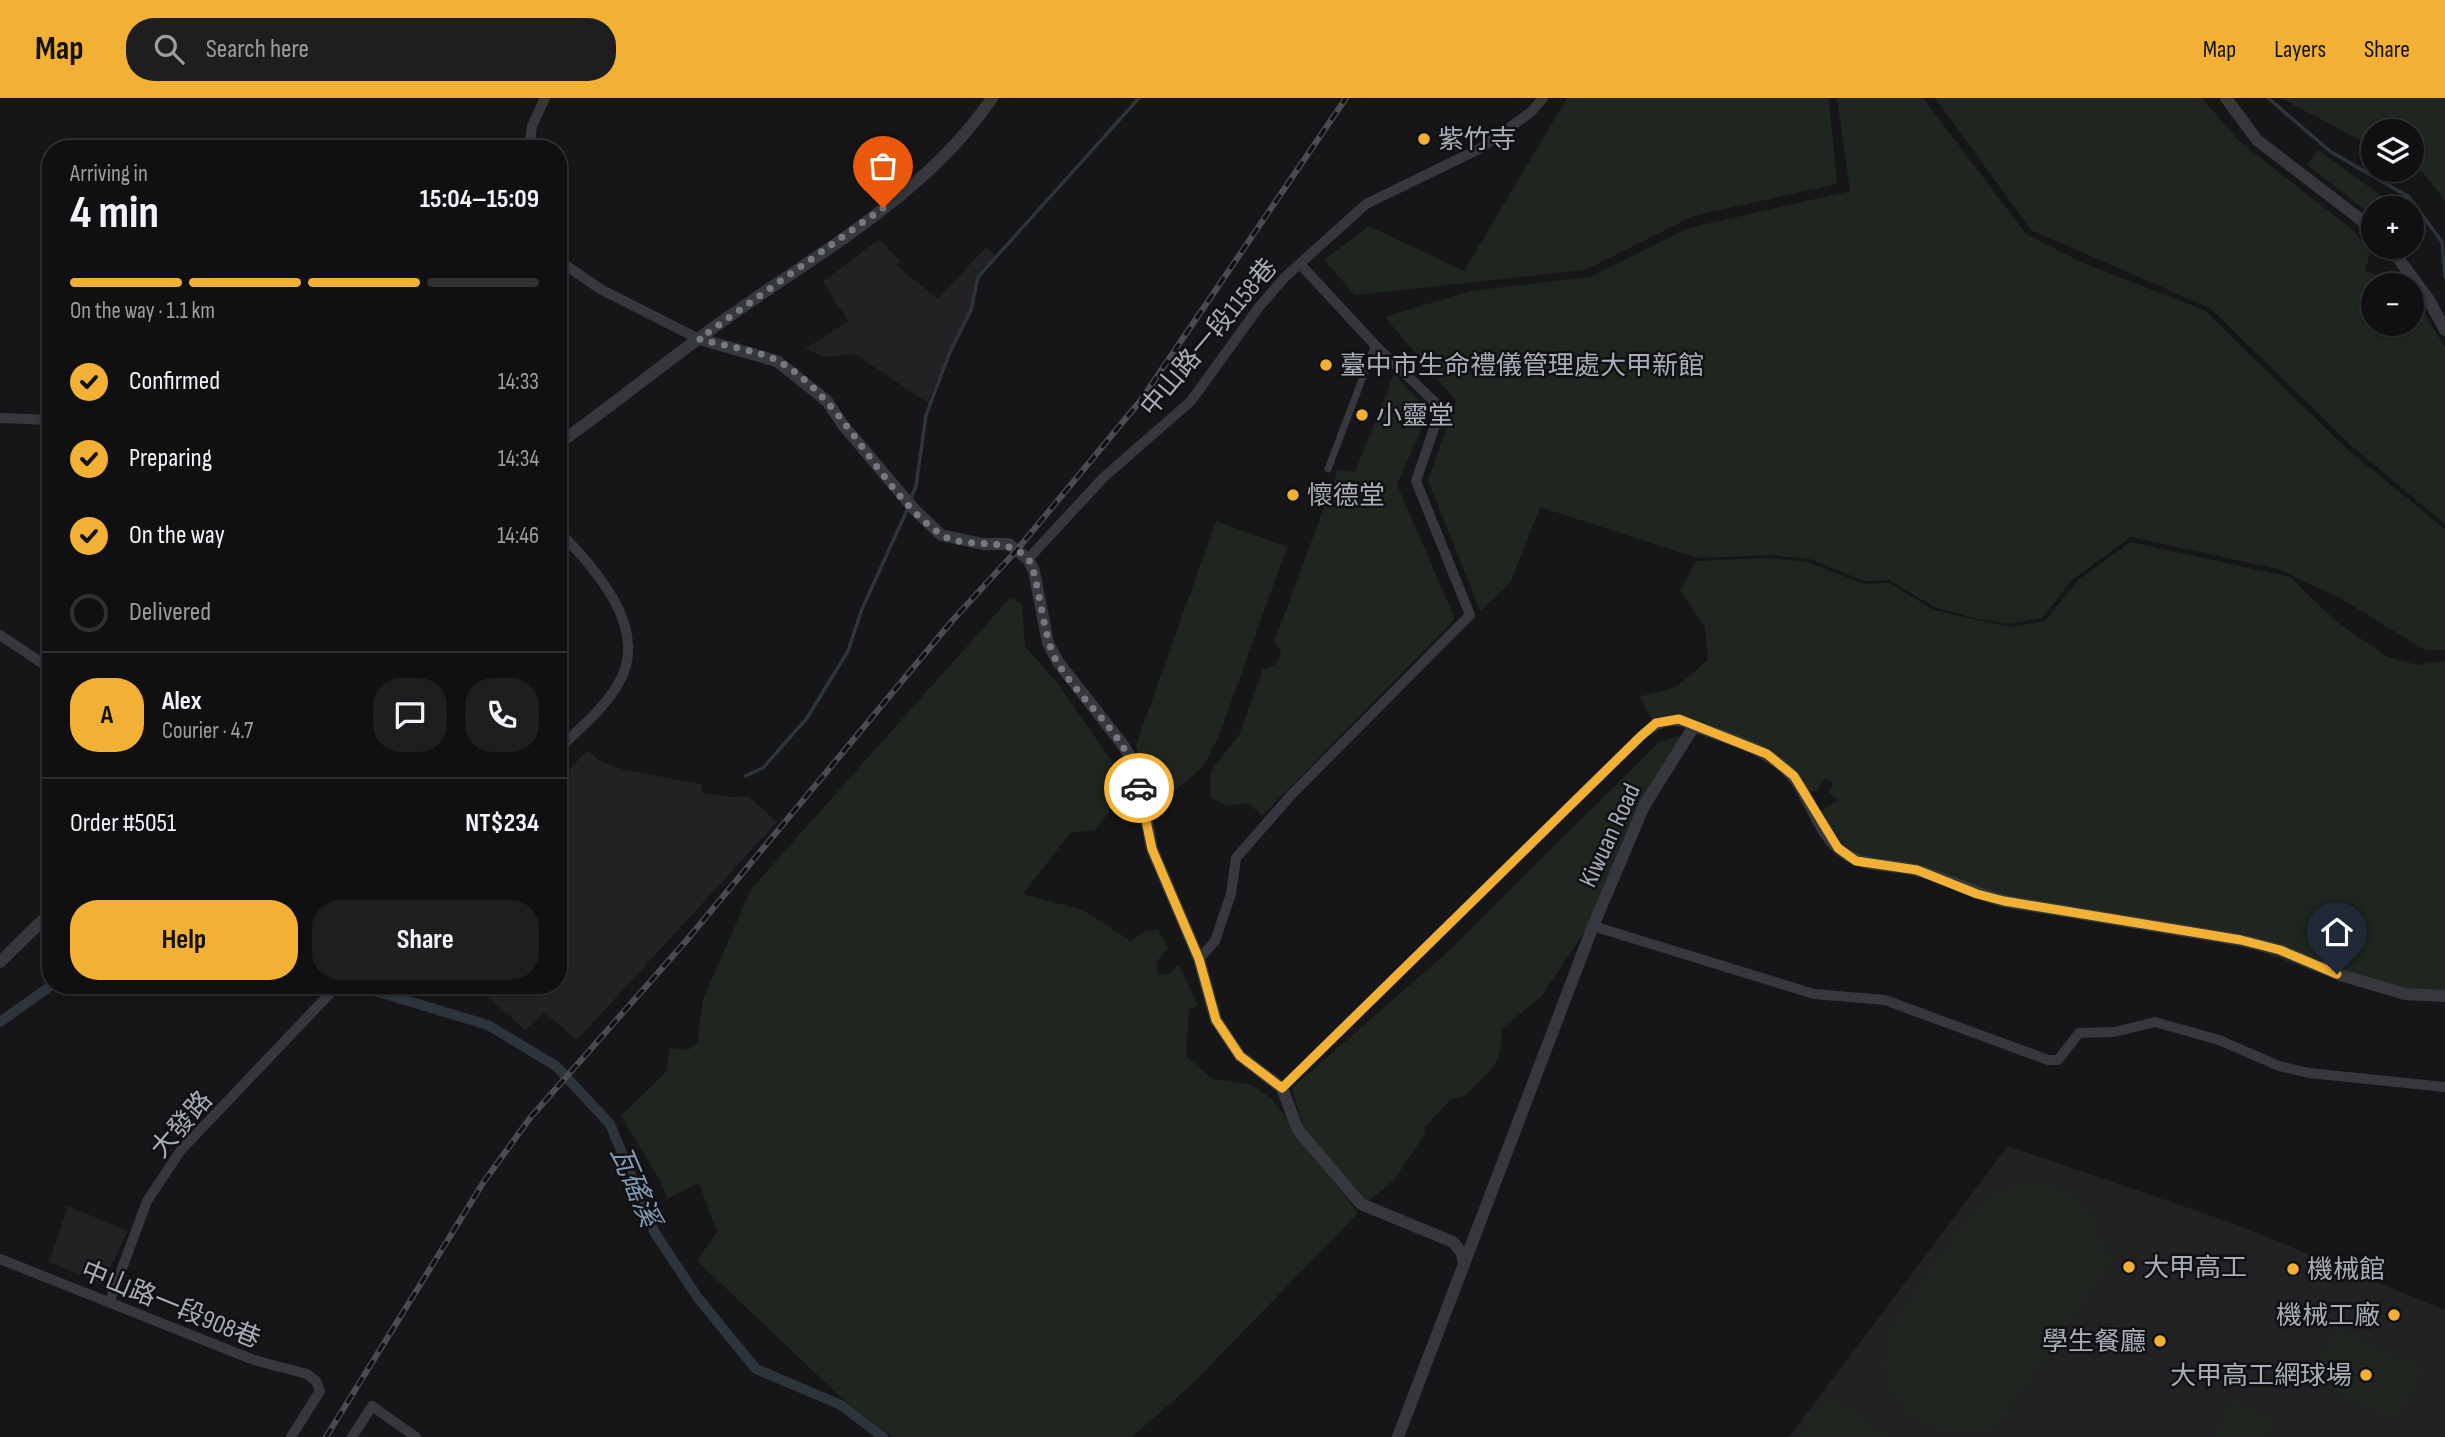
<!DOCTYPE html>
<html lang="en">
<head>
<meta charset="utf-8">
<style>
	body { margin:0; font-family:"Sofia Sans Condensed","Noto Sans TC",sans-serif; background:#1e1e20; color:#f1f3f6; height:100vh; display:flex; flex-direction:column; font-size:26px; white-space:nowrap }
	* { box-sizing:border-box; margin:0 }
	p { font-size:23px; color:#9c9d9f }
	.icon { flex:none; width:38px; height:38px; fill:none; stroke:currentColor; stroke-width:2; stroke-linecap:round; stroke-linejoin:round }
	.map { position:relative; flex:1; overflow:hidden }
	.sheet { position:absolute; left:42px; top:42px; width:525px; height:854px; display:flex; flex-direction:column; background:#101012; border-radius:28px; box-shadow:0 2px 5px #0004,0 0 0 2px #303032 }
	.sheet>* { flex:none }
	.fabs { position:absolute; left:2361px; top:21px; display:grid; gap:14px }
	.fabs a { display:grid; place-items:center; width:63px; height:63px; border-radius:50%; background:#101012; box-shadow:0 2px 5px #0004,0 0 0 2px #303032; font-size:35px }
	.pin { position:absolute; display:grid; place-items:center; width:60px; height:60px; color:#fff; margin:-72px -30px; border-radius:50% 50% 50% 0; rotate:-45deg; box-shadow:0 0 7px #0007 }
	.pin .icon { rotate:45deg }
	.courier { position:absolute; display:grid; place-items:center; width:70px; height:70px; margin:-35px; border:5px solid #f2b134; border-radius:50%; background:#fff; color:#222; box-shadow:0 2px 9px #0007 }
	.summary em { font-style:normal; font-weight:700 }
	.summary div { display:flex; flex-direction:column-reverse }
	.summary { display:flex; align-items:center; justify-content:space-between; height:119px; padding:0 28px }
	h1 { font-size:46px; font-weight:700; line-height:52px }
	.bar { display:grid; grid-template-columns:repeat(4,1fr); gap:10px 7px; align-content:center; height:84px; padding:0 28px }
	.bar i { height:9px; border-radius:5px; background:#303032 }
	.bar .on { background:#f2b134 }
	.bar p { grid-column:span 4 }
	.line { display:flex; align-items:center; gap:18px; padding:0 28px; border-top:2px solid #303032 }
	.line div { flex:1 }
	.round { display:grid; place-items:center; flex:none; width:74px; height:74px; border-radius:28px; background:#1e1e20 }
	ol { padding:0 28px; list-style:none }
	li { display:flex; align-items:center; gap:21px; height:77px }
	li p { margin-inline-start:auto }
	li .icon { padding:7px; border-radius:50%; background:#f2b134; color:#111; stroke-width:4 }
	li:last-child { color:#9c9d9f }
	li i { width:38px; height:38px; border:4px solid #303032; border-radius:50% }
	.cta { display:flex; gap:14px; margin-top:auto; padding:14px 28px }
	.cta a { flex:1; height:80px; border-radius:28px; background:#f2b134; color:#111; font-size:28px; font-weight:700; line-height:80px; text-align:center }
	.cta a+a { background:#1e1e20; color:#f1f3f6 }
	header { display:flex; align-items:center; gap:42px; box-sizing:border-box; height:98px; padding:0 35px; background:#f2b134; color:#111 }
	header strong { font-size:33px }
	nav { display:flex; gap:38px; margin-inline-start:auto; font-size:24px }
	.search { width:490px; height:63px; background:#1e1e20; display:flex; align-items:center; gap:18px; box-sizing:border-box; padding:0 24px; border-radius:28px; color:#9c9d9f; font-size:26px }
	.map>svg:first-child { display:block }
	.built { fill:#222225 }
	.green { fill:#1e261f }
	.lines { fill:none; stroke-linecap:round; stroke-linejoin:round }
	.stream { stroke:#2c353c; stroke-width:3.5 }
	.canal { stroke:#2c353c; stroke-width:10 }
	.pedestrian { stroke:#37383d; stroke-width:7 }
	.minor { stroke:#37383d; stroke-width:10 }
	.tertiary { stroke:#37383d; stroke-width:12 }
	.rail-casing { stroke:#4a4c52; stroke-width:6 }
	.rail { stroke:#111113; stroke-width:3.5; stroke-dasharray:10; stroke-linecap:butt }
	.done { stroke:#757880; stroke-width:7; stroke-dasharray:0 12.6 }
	.route { stroke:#f2b134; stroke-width:9 }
	.poi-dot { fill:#f2b134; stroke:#111113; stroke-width:2.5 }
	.labels { text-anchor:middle; stroke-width:5; stroke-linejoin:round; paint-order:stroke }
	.poi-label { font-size:26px; fill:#a8adb8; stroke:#111113; text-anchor:start }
	.street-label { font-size:26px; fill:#a8adb8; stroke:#111113 }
	.water-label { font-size:28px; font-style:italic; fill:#7f9bb3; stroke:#111113 }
</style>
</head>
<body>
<header>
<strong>Map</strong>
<div class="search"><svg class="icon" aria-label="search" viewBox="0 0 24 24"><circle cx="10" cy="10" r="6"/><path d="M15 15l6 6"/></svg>Search here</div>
<nav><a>Map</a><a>Layers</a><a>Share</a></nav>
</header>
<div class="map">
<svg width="2445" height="1339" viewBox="0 0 2445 1339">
	<rect width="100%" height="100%" fill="#161618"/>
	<g class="built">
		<polygon points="879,141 900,163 897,168 938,201 986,149 995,157 976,179 970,211 950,250 928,305 855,256 825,259 805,251 848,223 823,184"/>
		<polygon points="587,653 602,664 625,672 701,686 702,695 730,699 748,698 777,724 577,942 544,914 525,932 475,887 558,887 558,683"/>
		<polygon points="2008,1048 2235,1126 2445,1212 2445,1339 1789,1339"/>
		<polygon points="68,1108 128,1133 102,1186 49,1164"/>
	</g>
	<g class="green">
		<polygon points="1567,0 1829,0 1837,86 1693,118 1585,172 1355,197 1324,162 1369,128 1464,173"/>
		<polygon points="1837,0 1923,0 2026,136 2081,164 2204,212 2348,352 2445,431 2445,552 2425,552 2340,500 2278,471 2131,439 2072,482 2042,520 2010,526 1974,520 1936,510 1889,482 1864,483 1810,461 1769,457 1697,460 1540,409 1510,485 1480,513 1428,382 1456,303 1385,219 1470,193 1590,179 1689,130 1850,93"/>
		<polygon points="1935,0 2202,0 2239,43 2353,132 2370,155 2365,173 2405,187 2373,187 2373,226 2412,226 2412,196 2445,249 2445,426 2353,349 2210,210 2031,132"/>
		<polygon points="2281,0 2445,0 2445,103 2424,76 2412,70 2412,33 2373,33 2373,49"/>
		<polygon points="2318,52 2397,109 2396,110 2373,110 2373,118 2307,67"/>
		<path d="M1394 276 1425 309V323L1397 387 1455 521 1262 718 1248 705 1228 708 1210 700 1211 673 1239 637 1263 571C1273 571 1279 564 1281 554L1274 544 1338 372 1355 374Z"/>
		<polygon points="1216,423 1287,449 1220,635 1203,669 1163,702 1150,695 1136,647"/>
		<path d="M2130 444 2290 479 2338 525 2388 559 2417 567 2445 563V894L2355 888 2233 844 2129 826 2017 812 1986 804 1923 774 1868 766 1839 742 1820 714 1838 702 1829 695 1833 685 1825 680 1817 693 1805 694 1786 668 1674 626C1646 628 1601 676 1579 696L1652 621 1639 599 1676 589 1708 562 1705 529 1680 493 1696 463 1767 460 1808 464 1864 486 1890 485 1933 512 2010 529 2045 523 2078 482Z"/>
		<polygon points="1010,500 1022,506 1025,548 1059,587 1121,677 1125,695 1095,732 1070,735 1023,796 1083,812 1131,843 1144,834 1158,831 1168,850 1158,862 1156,872 1161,877 1170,875 1179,866 1198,908 1189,911 1186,958 1212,981 1250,986 1271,1000 1358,1115 1192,1286 1132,1339 892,1339 847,1305 697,1163 717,1134 699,1085 667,1101 660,1082 621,1018 667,973 669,950 688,952 697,945 703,902 751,791"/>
		<polygon points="1679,638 1686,643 1580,841 1540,900 1502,930 1501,950 1494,969 1465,998 1451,1001 1424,1030 1425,1036 1394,1082 1364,1107 1305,1034 1292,990 1450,852 1659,644"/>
		<path d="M2031 1085C2063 1088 2086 1103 2098 1134 2103 1146 2102 1153 2114 1161L1989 1339C1981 1339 1977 1334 1969 1333 1941 1333 1916 1330 1899 1304 1890 1291 1884 1275 1884 1259 1884 1224 1955 1140 1977 1109 1994 1094 2009 1089 2031 1085Z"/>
		<polygon points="2335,1230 2422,1270 2398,1323 2311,1284"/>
		<polygon points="1827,1297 1889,1339 1799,1339"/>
		<polygon points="2231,1303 2274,1322 2267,1339 2215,1339"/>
	</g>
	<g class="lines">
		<g class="stream">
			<polyline points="2268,0 2331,54 2409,99 2442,144 2445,179"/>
			<polyline points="910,403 916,388 926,317 950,254 971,212 978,179 1139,0"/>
			<polyline points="745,678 763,670 807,620 848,553 862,511 908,410"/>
		</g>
		<g class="canal">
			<polyline points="355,887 488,927 556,968 610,1026 655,1135 698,1200 756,1271 841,1307 883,1339"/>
			<polyline points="0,924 52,887"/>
		</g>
		<polyline class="pedestrian" points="1328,371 1375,247"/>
		<g class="minor">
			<polyline points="529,51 532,28 545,0"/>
			<polyline points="558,162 602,192 699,241"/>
			<polyline points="0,320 51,322"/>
			<path d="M558 432C594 470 653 532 617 588 603 612 577 632 558 652"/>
			<polyline points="1028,461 1104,379 1191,303 1259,209 1284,180 1366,106 1481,50 1531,14 1543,0"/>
			<polyline points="0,537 51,571"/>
			<polyline points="1593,828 1814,896 1885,902 2048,962 2058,962 2079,935 2114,934 2155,924 2219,942 2279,968 2309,975 2445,989"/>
			<polyline points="1199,861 1215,843 1231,796 1236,760 1293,695 1470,517 1416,383 1441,310 1375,247 1300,166"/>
			<path d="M1282 990 1641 638C1659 623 1673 618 1694 628"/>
			<polyline points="0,1161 254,1262 307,1276 316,1283 320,1293 291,1339"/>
			<polyline points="110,1203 147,1103 181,1052 338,887"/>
			<polyline points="352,1339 372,1308 416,1339"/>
		</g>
		<g class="tertiary">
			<polyline points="2226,0 2257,42 2373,131"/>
			<polyline points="2390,149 2429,202 2445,232"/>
			<polyline points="699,241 777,263 827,303 843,327 914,411 941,437 983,446 1009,446 1028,461 1034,473 1048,545 1058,564 1123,647 1137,671 1152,751 1199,861 1216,922 1240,958 1282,990 1298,1032 1361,1106 1453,1144 1462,1155 1464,1167"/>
			<path d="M558 346C619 303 676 255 737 213 827 150 930 92 992 0"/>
			<polyline points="0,864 51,814"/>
			<path d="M1398 1339 1593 828 1644 708 1694 628C1731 642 1777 652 1799 687 1812 707 1820 734 1838 750 1862 772 1891 764 1919 773 1948 781 1974 795 2004 803L2240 842 2280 852 2337 876 2405 896 2445 898"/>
		</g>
		<g class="rail-casing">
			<polyline id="rail" points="326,1339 483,1085 530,1020 686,843 952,523 1016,453 1141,302 1346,0"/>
		</g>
		<use href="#rail" class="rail"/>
	</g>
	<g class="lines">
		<path class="done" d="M883 110 699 241C723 248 753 251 776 262 842 296 879 393 939 435 964 454 1004 435 1028 461 1038 472 1042 537 1056 562 1081 606 1131 638 1139 690"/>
		<polyline class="route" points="1139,690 1152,751 1199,861 1216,922 1240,958 1282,990 1641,638 1656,625 1679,621 1767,656 1794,678 1838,750 1856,763 1917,772 1977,796 2004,803 2241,842 2280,852 2337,876"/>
	</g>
	<g class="poi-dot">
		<circle cx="1424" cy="41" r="7"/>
		<circle cx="1326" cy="267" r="7"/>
		<circle cx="1362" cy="317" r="7"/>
		<circle cx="1293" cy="397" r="7"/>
		<circle cx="2129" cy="1169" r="7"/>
		<circle cx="2293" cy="1171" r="7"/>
		<circle cx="2394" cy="1217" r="7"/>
		<circle cx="2160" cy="1243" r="7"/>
		<circle cx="2366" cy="1277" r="7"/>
	</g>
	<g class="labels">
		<g class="poi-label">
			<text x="1438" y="50">紫竹寺</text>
			<text x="1340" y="276">臺中市生命禮儀管理處大甲新館</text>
			<text x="1376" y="326">小靈堂</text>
			<text x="1307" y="406">懷德堂</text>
			<text x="2143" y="1178">大甲高工</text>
			<text x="2307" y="1180">機械館</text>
			<text x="2380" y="1226" text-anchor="end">機械工廠</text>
			<text x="2146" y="1252" text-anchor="end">學生餐廳</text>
			<text x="2352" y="1286" text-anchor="end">大甲高工網球場</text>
		</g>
		<g class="street-label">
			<text transform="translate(1208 239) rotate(-50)" y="9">中山路一段1158巷</text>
			<text transform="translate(1609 737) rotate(-65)" y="9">Kiwuan Road</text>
			<text transform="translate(181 1026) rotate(-49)" y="9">大發路</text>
			<text transform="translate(171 1206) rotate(22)" y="9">中山路一段908巷</text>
		</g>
		<g class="water-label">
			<text transform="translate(636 1088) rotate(67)" y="10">瓦磘溪</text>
		</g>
	</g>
</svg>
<div class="fabs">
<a><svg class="icon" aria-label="layers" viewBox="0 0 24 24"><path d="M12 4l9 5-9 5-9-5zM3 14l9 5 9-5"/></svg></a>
<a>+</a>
<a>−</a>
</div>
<div class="pin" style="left:883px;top:110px;background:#ea580c"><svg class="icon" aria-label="bag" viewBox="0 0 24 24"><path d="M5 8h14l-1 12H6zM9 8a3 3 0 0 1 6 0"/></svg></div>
<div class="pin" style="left:2337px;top:876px;background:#1f2937"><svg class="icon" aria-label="home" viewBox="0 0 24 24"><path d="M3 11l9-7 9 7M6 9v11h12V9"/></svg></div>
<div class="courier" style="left:1139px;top:690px"><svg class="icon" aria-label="car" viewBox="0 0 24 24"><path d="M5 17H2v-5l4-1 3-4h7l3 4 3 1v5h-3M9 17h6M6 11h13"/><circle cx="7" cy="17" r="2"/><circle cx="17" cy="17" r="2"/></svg></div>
<section class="sheet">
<div class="summary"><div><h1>4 min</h1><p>Arriving in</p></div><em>15:04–15:09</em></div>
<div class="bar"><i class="on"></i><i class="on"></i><i class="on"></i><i></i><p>On the way · 1.1 km</p></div>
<ol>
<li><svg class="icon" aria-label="check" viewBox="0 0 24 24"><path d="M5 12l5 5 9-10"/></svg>Confirmed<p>14:33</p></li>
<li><svg class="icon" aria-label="check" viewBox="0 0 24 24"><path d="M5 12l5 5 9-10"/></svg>Preparing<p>14:34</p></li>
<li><svg class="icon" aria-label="check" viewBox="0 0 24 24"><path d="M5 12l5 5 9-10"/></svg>On the way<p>14:46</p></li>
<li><i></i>Delivered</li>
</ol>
<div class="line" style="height:126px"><b class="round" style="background:#f2b134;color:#111">A</b><div><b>Alex</b><p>Courier · 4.7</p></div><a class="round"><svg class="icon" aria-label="chat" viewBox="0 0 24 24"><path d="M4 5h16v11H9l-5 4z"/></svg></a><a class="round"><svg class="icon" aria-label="phone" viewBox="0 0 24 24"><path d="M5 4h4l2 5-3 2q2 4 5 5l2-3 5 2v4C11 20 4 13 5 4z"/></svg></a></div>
<div class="line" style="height:91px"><div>Order #5051</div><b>NT$234</b></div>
<div class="cta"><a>Help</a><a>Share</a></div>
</section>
</div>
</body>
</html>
